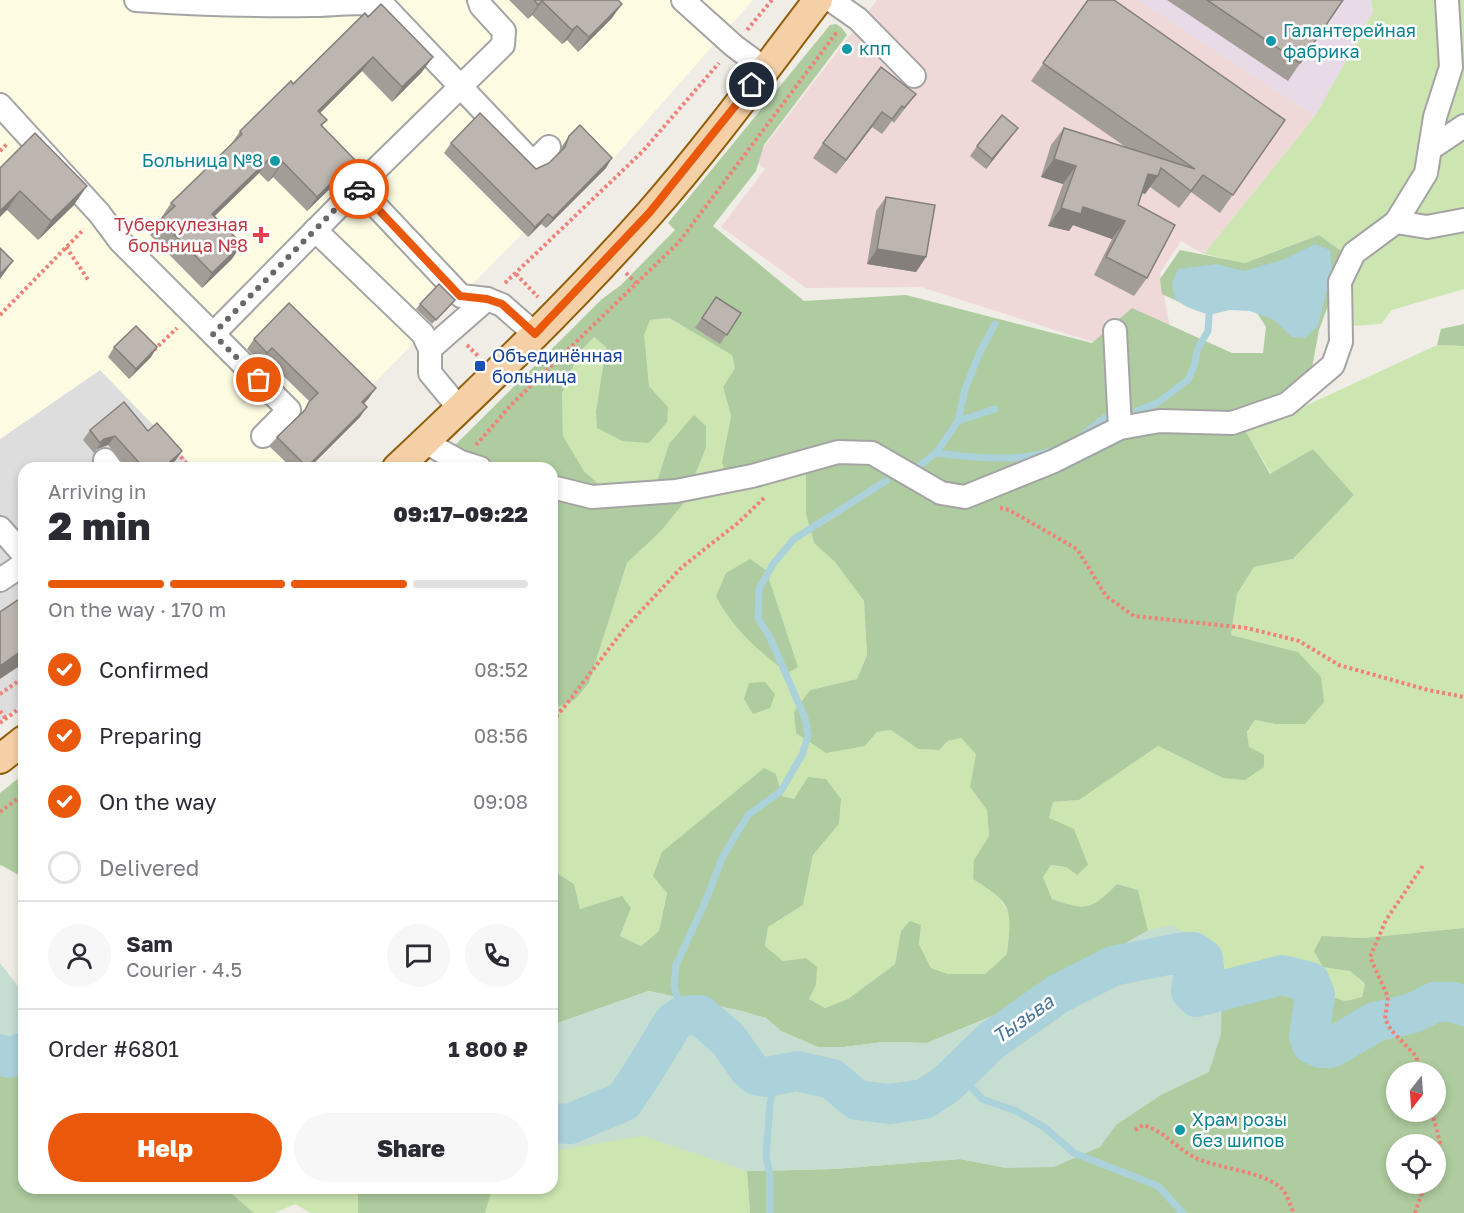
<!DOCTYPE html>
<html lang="en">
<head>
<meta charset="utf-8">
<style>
	body { margin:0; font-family:"Golos Text",sans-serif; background:#f7f7f7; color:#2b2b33; height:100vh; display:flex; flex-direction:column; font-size:22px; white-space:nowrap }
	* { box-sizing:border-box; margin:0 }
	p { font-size:20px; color:#7c7c81 }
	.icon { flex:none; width:33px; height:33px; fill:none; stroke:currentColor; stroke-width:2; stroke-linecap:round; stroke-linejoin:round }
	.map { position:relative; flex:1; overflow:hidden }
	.details { position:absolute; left:18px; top:462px; width:540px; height:732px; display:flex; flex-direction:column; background:#fff; border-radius:18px; box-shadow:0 3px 9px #0003 }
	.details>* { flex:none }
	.needle { width:39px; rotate:197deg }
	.buttons { position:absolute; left:1386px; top:1062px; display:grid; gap:12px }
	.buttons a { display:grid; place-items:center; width:60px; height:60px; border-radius:50%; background:#fff; box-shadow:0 3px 9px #0003; font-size:30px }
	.pin { position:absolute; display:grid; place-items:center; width:51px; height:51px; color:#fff; margin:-26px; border:3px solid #fff; border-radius:50%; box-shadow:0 2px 6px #0007 }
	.courier { position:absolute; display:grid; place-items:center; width:60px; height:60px; margin:-30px; border:4px solid #ea580c; border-radius:50%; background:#fff; color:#222; box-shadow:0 2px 8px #0007 }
	.headline em { font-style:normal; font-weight:800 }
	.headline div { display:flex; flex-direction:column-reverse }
	.headline { display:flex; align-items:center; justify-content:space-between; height:102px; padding:0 30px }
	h1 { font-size:39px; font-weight:800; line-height:45px }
	.bar { display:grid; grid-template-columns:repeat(4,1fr); gap:9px 6px; align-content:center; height:72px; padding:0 30px }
	.bar i { height:8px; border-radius:4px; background:#e1e1e2 }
	.bar .on { background:#ea580c }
	.bar p { grid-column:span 4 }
	.line { display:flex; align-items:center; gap:15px; padding:0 30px; border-top:2px solid #e1e1e2 }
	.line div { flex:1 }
	.round { display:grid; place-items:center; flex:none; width:63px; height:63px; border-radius:32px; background:#f7f7f7 }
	ol { padding:0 30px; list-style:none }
	li { display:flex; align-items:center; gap:18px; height:66px }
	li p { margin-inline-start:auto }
	li .icon { padding:6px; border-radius:50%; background:#ea580c; color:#fff; stroke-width:4 }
	li:last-child { color:#7c7c81 }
	li i { width:33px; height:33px; border:3px solid #e1e1e2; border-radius:50% }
	.button { display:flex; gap:12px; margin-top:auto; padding:12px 30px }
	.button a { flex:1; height:69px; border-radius:36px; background:#ea580c; color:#fff; font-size:24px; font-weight:800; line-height:69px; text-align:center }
	.button a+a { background:#f7f7f7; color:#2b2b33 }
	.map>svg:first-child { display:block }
	.residential { fill:#dedddd }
	.commercial { fill:#efd8d8 }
	.industrial { fill:#e8dae6 }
	.education { fill:#fdfce3 }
	.grass { fill:#cde6b1 }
	.forest { fill:#aecc9f; fill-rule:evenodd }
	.wetland { fill:#c6ddd1 }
	.water { fill:#abd1da }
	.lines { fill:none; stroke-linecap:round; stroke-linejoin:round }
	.stream { stroke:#abd1da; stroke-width:7 }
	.river { stroke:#abd1da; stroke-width:40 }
	.minor-casing { stroke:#a4a4a4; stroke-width:26 }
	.major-casing { stroke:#915f0b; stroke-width:32 }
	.path { stroke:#f08078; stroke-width:4; stroke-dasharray:3 3; stroke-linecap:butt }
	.minor { stroke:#fff; stroke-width:22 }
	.major { stroke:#f5d0a7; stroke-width:28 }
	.wall { fill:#a39d97 }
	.shaded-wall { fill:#847f7b }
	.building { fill:#bdb6b0; stroke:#847f7b; stroke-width:1.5 }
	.done { stroke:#696866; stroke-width:6; stroke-dasharray:0 10.8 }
	.route { stroke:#ea580c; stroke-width:8 }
	.culture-dot { fill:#0f9aa8; stroke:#fff; stroke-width:2 }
	.health-dot { fill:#e0444e; stroke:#fff; stroke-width:2 }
	.transit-dot { fill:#1a4fb4; stroke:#fff; stroke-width:2 }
	.labels { text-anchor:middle; stroke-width:5; stroke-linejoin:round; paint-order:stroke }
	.culture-label { font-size:18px; fill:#0d838f; stroke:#fff; text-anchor:start }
	.health-label { font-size:18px; fill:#be3a42; stroke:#fff; text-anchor:end }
	.transit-label { font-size:18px; fill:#164399; stroke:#fff; text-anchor:start }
	.water-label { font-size:20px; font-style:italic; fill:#4c779b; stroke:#fff }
</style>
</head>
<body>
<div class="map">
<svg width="1464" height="1213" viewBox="0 0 1464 1213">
	<rect width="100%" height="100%" fill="#f0ede7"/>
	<polygon class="residential" points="100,370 195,468 24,468 24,702 0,721 0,439"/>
	<polygon class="commercial" points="877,0 1138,0 1315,116 1204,254 1181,241 1160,273 1171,333 1099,344 921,287 806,288 721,227 765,169 754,160"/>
	<polygon class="industrial" points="1138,0 1371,0 1373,12 1315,116"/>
	<polygon class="education" points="0,0 753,0 605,168 546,228 541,224 528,237 523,233 364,393 369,398 309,468 195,468 100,370 0,439"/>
	<g class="grass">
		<polygon points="1371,0 1464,0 1464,289 1392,310 1381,324 1353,326 1351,282 1347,255 1319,235 1245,263 1204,254 1315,116 1373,12"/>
		<polygon points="668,318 732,354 735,368 723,387 731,416 722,462 794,464 806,473 806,514 814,543 835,562 864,600 867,655 857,679 810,690 865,746 877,732 891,730 918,749 939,750 948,741 961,738 977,754 970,787 987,810 989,836 974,860 1011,916 1007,954 985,974 948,974 931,968 919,944 921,925 901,932 895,964 848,999 825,1008 809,999 816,985 806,958 783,961 765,946 768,927 803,905 813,855 839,824 794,799 782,796 776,774 667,892 659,931 641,946 620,936 631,909 580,909 574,884 552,870 552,709 575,700 589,683 627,563 660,532 683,504 706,448 706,426 669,444 657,481 620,504 584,471 563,436 562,393 579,352 594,337 606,347 596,411 668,407 649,386 643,335 650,320"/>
		<path d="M1437 345 1464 346V928L1363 938 1323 936 1350 971 1365 985 1362 997 1345 1001 1298 985 1220 1001 1147 931 1138 890 1117 884C1091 910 1087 911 1052 899L1043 877 1051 865 1066 867 1077 875 1049 818 1053 802 1079 800 1158 746 1223 778 1249 747 1247 733 1255 720 1275 724 1298 652 1231 635 1237 594 1254 567 1293 559 1354 495 1313 449 1271 474 1245 430 1305 406Z"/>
		<polygon points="743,1011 844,1047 884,1042 1007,1168 960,1159 834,1169 747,1171 750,1213 485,1213 491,1193 490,1188 552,1188 552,1025"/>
		<polygon points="231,1188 358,1188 358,1213 311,1213 295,1204 275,1213 254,1213 232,1194"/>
	</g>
	<g class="forest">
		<path d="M836 24 842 28 847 35 764 145 756 171 713 226 804 301 906 295 1092 343 1132 308 1232 353H1263L1266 327 1250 302 1198 311 1162 294 1160 279 1180 250 1245 263 1319 235 1347 255 1319 330 1305 406 1245 430 1270 474 1313 449 1354 495 1293 559 1254 567 1237 594 1231 635 1298 652 1321 677 1324 702 1305 724H1275L1255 720 1247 732 1249 747 1264 755V767L1245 780 1223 778 1158 746 1079 800 1053 802 1049 818 1074 829 1088 865 1077 875 1066 867 1051 865 1043 877 1052 899C1087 911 1091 910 1117 884L1138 890 1148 931 1192 940 1220 1001 1228 994 1274 983 1298 985 1345 1001 1362 997 1365 984 1350 971 1323 967 1314 951 1322 936 1363 938 1464 928V1213H750L747 1171 834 1169 960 1159 1007 1168 997 1014 927 1043 884 1042 844 1047H818L781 1031 766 1018 649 991 552 1025V870L574 884 580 909 622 896 631 908 620 936 641 946 659 931 667 893 653 876 662 852 764 768 776 774 782 796 794 799 808 777 826 779 841 799 839 824 813 855 803 905 768 927 765 946 783 961 806 958 817 967 816 985 809 999 825 1008 848 999 895 964 901 931 910 921 921 925 919 944 931 968 948 974H985L1007 954C1012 908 1013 904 973 879L974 860 989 836 987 810 970 787 976 754 961 738 948 741 939 750 918 749 891 730 877 732 865 746 826 753 796 733 794 712 810 690 857 679 867 655 864 601 835 562 814 543 806 514V472L727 477 722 462 731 416 723 387 735 368 732 355 669 318 650 320 644 335 649 386 668 407 667 422 649 443 622 441 597 428 596 411 606 347 594 337 579 353 562 393 563 436 584 471 620 504 657 481 669 444 694 415 706 426V448L683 504 660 532 627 563 589 683 575 700 552 709V468H432L602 299 621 285 675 230 668 223 830 25ZM1396 1072H1436V1112H1396ZM1396 1144H1436V1184H1396Z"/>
		<polygon points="1464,324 1464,346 1437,345 1441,329"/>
		<path d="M750 559 766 570 798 667 788 673C759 652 732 628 716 596L726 573Z"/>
		<polygon points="765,682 775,694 770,708 753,714 744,699 749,683"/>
		<polygon points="24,774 24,878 1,865 0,866 0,793"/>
		<polygon points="0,1058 24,1063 24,1188 231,1188 232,1194 254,1213 0,1213"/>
		<polygon points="358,1188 490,1188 491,1193 485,1213 358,1213"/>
	</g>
	<g class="wetland">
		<polygon points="1171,925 1197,939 1222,981 1221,1034 1209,1072 1161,1095 1116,1125 1100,1147 1054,1167 1007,1168 960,1159 834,1169 747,1171 642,1136 552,1151 552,1025 649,991 743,1011 766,1018 781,1031 818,1047 844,1047 884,1042 927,1043 997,1014 1147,931"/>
		<polygon points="0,963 24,994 24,1063 22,1063 0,1058"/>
	</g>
	<polygon class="water" points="1315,244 1330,250 1332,269 1318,326 1305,338 1292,337 1274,320 1250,311 1230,310 1209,315 1187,307 1175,299 1172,284 1178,269 1216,264 1244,271 1285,259"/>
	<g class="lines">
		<g class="stream">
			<polyline points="1137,411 1157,403 1188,380 1194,366 1198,348 1208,331 1209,315"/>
			<polyline points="958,421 995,409"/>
			<polyline points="1079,438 1104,418"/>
			<path d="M936 453C968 457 1019 463 1050 451"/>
			<polyline points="915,469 936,453 958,421 965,389 980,352 995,324"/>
			<polyline points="683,1016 674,987 676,965 706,900 722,858 748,815 781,791 802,755 808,736 805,718 771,640 758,618 759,589 773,564 794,539 886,481"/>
			<polyline points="959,1073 982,1099 1016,1111 1044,1127 1074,1153 1158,1186 1183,1213"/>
			<polyline points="770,1213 770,1176 766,1156 770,1104 773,1089 783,1074"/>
		</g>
		<g class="river">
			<polyline points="0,1054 9,1058 24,1052"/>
			<polyline points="552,1123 570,1124 624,1101 642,1074 673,1023 683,1016 700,1015 728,1039 749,1069 756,1075 767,1077 797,1071 832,1079 857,1100 890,1104 924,1099 947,1084 991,1041 1058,994 1113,966 1183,952 1193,952 1203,959 1204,967 1192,983 1191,991 1197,997 1282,975 1310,982 1315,995 1309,1036 1312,1044 1321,1048 1331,1048 1375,1022 1413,1013 1435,1002 1453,1002 1464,1006"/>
		</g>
		<g class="minor-casing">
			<g id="minor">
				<path d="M136 0C195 4 253 6 312 5 335 5 363 0 385 7L533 163 549 147"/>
				<polyline points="683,0 734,46 765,69"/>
				<polyline points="831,0 858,19 914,76"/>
				<polyline points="0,105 99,213 120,241 289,410 263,436"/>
				<polyline points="1430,149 1464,126"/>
				<polyline points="358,187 461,296 487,299"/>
				<polyline points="1396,222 1427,227 1464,220"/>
				<polyline points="315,230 423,334 430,349"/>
				<polyline points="1115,331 1120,428"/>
				<polyline points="213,334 358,187 503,45 504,31 481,6 479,0"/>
				<polyline points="459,408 430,373 430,349 487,299 502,305 535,334"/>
				<polyline points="425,442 461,462 480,468"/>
				<polyline points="105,460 111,468"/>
				<polyline points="552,487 592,497 676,491 752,476 838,452 872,453 941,493 965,497 1054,461 1120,428 1160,421 1232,423 1287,404 1333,365 1341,342 1340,282 1354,253 1396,222 1426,173 1435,117 1451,67 1447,0"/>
				<polyline points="0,528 24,555"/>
				<polyline points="0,580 24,564"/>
			</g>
		</g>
		<g class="major-casing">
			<g id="major">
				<path d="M397 468C484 386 570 303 649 214 709 146 763 72 818 0"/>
				<polyline points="0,759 24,740"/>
			</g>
		</g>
		<g class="path">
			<polyline points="747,30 772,0"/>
			<polyline points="0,151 8,143"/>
			<polyline points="66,247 89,281"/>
			<polyline points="626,273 636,283"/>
			<polyline points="516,274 538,297"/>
			<polyline points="505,283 642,152 719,63"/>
			<polyline points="0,315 84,229"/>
			<polyline points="467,345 478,356"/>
			<polyline points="154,350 177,328"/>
			<polyline points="476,445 512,404 679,242 837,32"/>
			<polyline points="177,452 186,463 184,468"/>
			<polyline points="1000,508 1009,510 1077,549 1106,596 1134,616 1247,628 1299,641 1339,665 1428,690 1464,697"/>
			<polyline points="0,694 24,677"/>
			<polyline points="0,711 6,719"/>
			<polyline points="552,721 565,706 625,628 682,567 739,522 766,496"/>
			<polyline points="0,723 24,705"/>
			<polyline points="0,812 24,794"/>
			<polyline points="1421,1072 1416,1056 1391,1030 1385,1019 1388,997 1370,957 1386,920 1424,864"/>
			<polyline points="1432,1112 1440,1142 1436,1155"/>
			<path d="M1135 1130 1143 1125C1164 1131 1175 1147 1194 1157 1218 1169 1263 1171 1281 1188 1287 1193 1290 1206 1294 1213"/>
			<polyline points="1415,1213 1425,1184"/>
		</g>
		<use href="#minor" class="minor"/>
		<use href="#major" class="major"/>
	</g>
	<g class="wall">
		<polygon points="509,0 618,0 612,18 578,52 567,40 562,44 532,15 528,19"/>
		<polygon points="1088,0 1285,120 1220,213 1191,192 1179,208 1150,187 1145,194 1142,193 1138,205 1147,278 1134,296 1094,275 1112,239 1073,225 1069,231 1048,226 1063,184 1041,177 1051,145 1064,128 1127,148 1031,81"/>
		<polygon points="1167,0 1343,0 1288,81"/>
		<polygon points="365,13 422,72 392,102 362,71 320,113 327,120 322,126 355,160 345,174 307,211 273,177 268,182 259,173 215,216 232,259 202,288 150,235 162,218 161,218 171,203 230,146 240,131 293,84"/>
		<polygon points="916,94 894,123 892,121 882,134 872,127 836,174 813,158 823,143"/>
		<polygon points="569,136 606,168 546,228 541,224 528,237 444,153 451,143 536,169 549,163 560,152 562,146"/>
		<polygon points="1011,137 986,169 970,156 977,146"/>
		<polygon points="0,168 74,205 38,240 7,210"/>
		<polygon points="886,197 926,257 916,272 867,264 876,211"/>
		<polygon points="716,297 741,313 720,344 695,328"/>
		<polygon points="455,300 451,305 432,324 416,309 420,304"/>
		<polygon points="254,339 369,398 364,404 360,417 309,468 292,468 270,447 277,437 301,414 310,402 265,358 260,362 247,349"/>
		<polygon points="114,347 157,347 151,357 129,379 108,357"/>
		<polygon points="90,430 148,431 182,451 175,461 168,468 128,468 108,445 97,449 94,453 83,440"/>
	</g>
	<g class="shaded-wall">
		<polygon points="542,1 532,15 528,19 538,5"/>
		<polygon points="622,4 612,18 578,52 589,37"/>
		<polygon points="577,26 567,40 562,44 572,30"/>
		<polygon points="373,57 362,71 308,125 318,111"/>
		<polygon points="433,57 422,72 392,102 402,87"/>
		<polygon points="882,112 872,127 836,174 846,160"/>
		<polygon points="1018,128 1011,137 986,169 992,159"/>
		<polygon points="612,158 606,168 546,228 553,218"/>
		<polygon points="269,159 259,173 202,228 212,214"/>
		<polygon points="1054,159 1076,166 1063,184 1041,177"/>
		<polygon points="355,160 345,174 307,211 317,197"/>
		<polygon points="283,162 273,177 268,182 278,168"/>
		<polygon points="1148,174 1158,176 1145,194 1136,191"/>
		<polygon points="1203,175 1191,192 1179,208 1191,191"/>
		<polygon points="87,186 74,205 38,240 51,221"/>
		<polygon points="20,191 7,210 0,217 0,211"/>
		<polygon points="1083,207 1125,221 1112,239 1073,225 1069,231 1048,226 1061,208"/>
		<polygon points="548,214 541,224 528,237 535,227"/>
		<polygon points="242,244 232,259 202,288 212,273"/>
		<polygon points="877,249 926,257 916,272 867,264"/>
		<polygon points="13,261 0,279 0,274"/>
		<polygon points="157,347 151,357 129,379 136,369"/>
		<polygon points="376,388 369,398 355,412 362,402"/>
		<polygon points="367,407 360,417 309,468 307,468"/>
		<polygon points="115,436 108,445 97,449 94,453 104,439"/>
		<polygon points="182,451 175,461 168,468 163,468"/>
		<polygon points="24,649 24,663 0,679 0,666"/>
	</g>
	<g class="building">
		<polygon points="534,0 618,0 622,4 589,37 577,26 572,30 542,1 538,5"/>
		<polygon points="1088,0 1114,0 1285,120 1233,195 1203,175 1191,191 1161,168 1158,176 1148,174 1138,205 1175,225 1147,278 1106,257 1125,221 1083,207 1081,214 1061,208 1076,166 1054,159 1064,128 1195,169 1043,63"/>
		<polygon points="1207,0 1343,0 1300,63"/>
		<polygon points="381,4 433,57 402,87 373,57 318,111 327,120 321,125 355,160 317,197 283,162 278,168 269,159 212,214 242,244 212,273 160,220 175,206 171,203 242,134 240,131 291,81 293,84 365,13 368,17"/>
		<polygon points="881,67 916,94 904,108 902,106 892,119 882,112 846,160 823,143"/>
		<polygon points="480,113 536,169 549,163 565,147 569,136 580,125 612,158 553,218 548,214 535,227 451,143"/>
		<polygon points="1002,115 1018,128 992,159 977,146"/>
		<polygon points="35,133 87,186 51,221 20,191 0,211 0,168"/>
		<polygon points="886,197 935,205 926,257 877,249"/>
		<polygon points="0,248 13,261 0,274"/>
		<polygon points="439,284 455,300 436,320 420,304"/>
		<polygon points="716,297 741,313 727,335 702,318"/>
		<polygon points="289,303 376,388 362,402 367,407 307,467 277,437 305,410 309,402 318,393 272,348 267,353 254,339"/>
		<polygon points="136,326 157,347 136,369 114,347"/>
		<polygon points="124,402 148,431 157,423 182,451 163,468 144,468 115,436 104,439 100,443 90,430"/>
		<polygon points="24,596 24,649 0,666 0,612"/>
	</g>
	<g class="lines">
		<polyline class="done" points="259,380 213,334 357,187 359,189"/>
		<polyline class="route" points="359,189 460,296 487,299 502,304 535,334 650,212 752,85"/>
	</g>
	<g class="culture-dot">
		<circle cx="1271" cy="41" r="6"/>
		<circle cx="847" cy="49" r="6"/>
		<circle cx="275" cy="161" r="6"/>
		<circle cx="1180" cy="1130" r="6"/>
	</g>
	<path class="health-dot" d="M258 226h6v6h6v6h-6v6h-6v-6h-6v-6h6z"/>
	<rect class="transit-dot" x="474" y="360" width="12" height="12" rx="3"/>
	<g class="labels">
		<g class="culture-label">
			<text x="1283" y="37">Галантерейная<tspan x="1283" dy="21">фабрика</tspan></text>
			<text x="859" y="55">кпп</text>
			<text x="263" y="167" text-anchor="end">Больница №8</text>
			<text x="1192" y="1126">Храм розы<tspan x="1192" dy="21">без шипов</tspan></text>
		</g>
		<g class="health-label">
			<text x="248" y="231">Туберкулезная<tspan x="248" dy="21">больница №8</tspan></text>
		</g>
		<g class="transit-label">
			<text x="492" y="362">Объединённая<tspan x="492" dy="21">больница</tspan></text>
		</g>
		<g class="water-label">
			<text transform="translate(1023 1019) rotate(-35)" y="7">Тызьва</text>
		</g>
	</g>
</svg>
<div class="buttons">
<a><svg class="needle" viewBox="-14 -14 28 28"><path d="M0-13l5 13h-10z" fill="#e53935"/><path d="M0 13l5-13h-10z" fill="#7c7c81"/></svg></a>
<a><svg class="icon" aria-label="locate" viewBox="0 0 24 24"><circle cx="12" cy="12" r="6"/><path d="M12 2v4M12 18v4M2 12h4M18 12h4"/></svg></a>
</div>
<div class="pin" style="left:259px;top:380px;background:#ea580c"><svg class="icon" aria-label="bag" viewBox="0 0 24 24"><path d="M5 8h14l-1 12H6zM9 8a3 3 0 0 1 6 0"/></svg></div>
<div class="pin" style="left:752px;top:85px;background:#1f2937"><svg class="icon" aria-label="home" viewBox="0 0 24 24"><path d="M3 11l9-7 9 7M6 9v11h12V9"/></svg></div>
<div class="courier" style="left:359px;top:189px"><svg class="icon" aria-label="car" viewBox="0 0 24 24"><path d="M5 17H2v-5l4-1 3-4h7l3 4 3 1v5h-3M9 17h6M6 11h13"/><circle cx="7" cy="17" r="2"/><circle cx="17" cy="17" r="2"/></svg></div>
<section class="details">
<div class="headline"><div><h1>2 min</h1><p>Arriving in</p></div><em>09:17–09:22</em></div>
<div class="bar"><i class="on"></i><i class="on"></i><i class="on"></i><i></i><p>On the way · 170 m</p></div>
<ol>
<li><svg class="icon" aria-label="check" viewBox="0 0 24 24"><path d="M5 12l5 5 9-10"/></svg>Confirmed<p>08:52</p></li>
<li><svg class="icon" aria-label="check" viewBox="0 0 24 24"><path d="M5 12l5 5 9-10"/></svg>Preparing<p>08:56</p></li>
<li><svg class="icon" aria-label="check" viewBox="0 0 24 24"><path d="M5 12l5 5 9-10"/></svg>On the way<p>09:08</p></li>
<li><i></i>Delivered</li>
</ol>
<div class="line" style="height:108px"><a class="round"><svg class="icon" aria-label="person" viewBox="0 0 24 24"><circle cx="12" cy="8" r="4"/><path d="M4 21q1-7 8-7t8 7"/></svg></a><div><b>Sam</b><p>Courier · 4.5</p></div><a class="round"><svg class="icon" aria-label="chat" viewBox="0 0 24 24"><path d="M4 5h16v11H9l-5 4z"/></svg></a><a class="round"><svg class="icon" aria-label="phone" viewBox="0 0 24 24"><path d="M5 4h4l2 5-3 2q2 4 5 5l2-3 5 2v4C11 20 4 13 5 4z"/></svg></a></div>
<div class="line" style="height:78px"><div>Order #6801</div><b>1 800 ₽</b></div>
<div class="button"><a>Help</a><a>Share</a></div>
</section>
</div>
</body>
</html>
